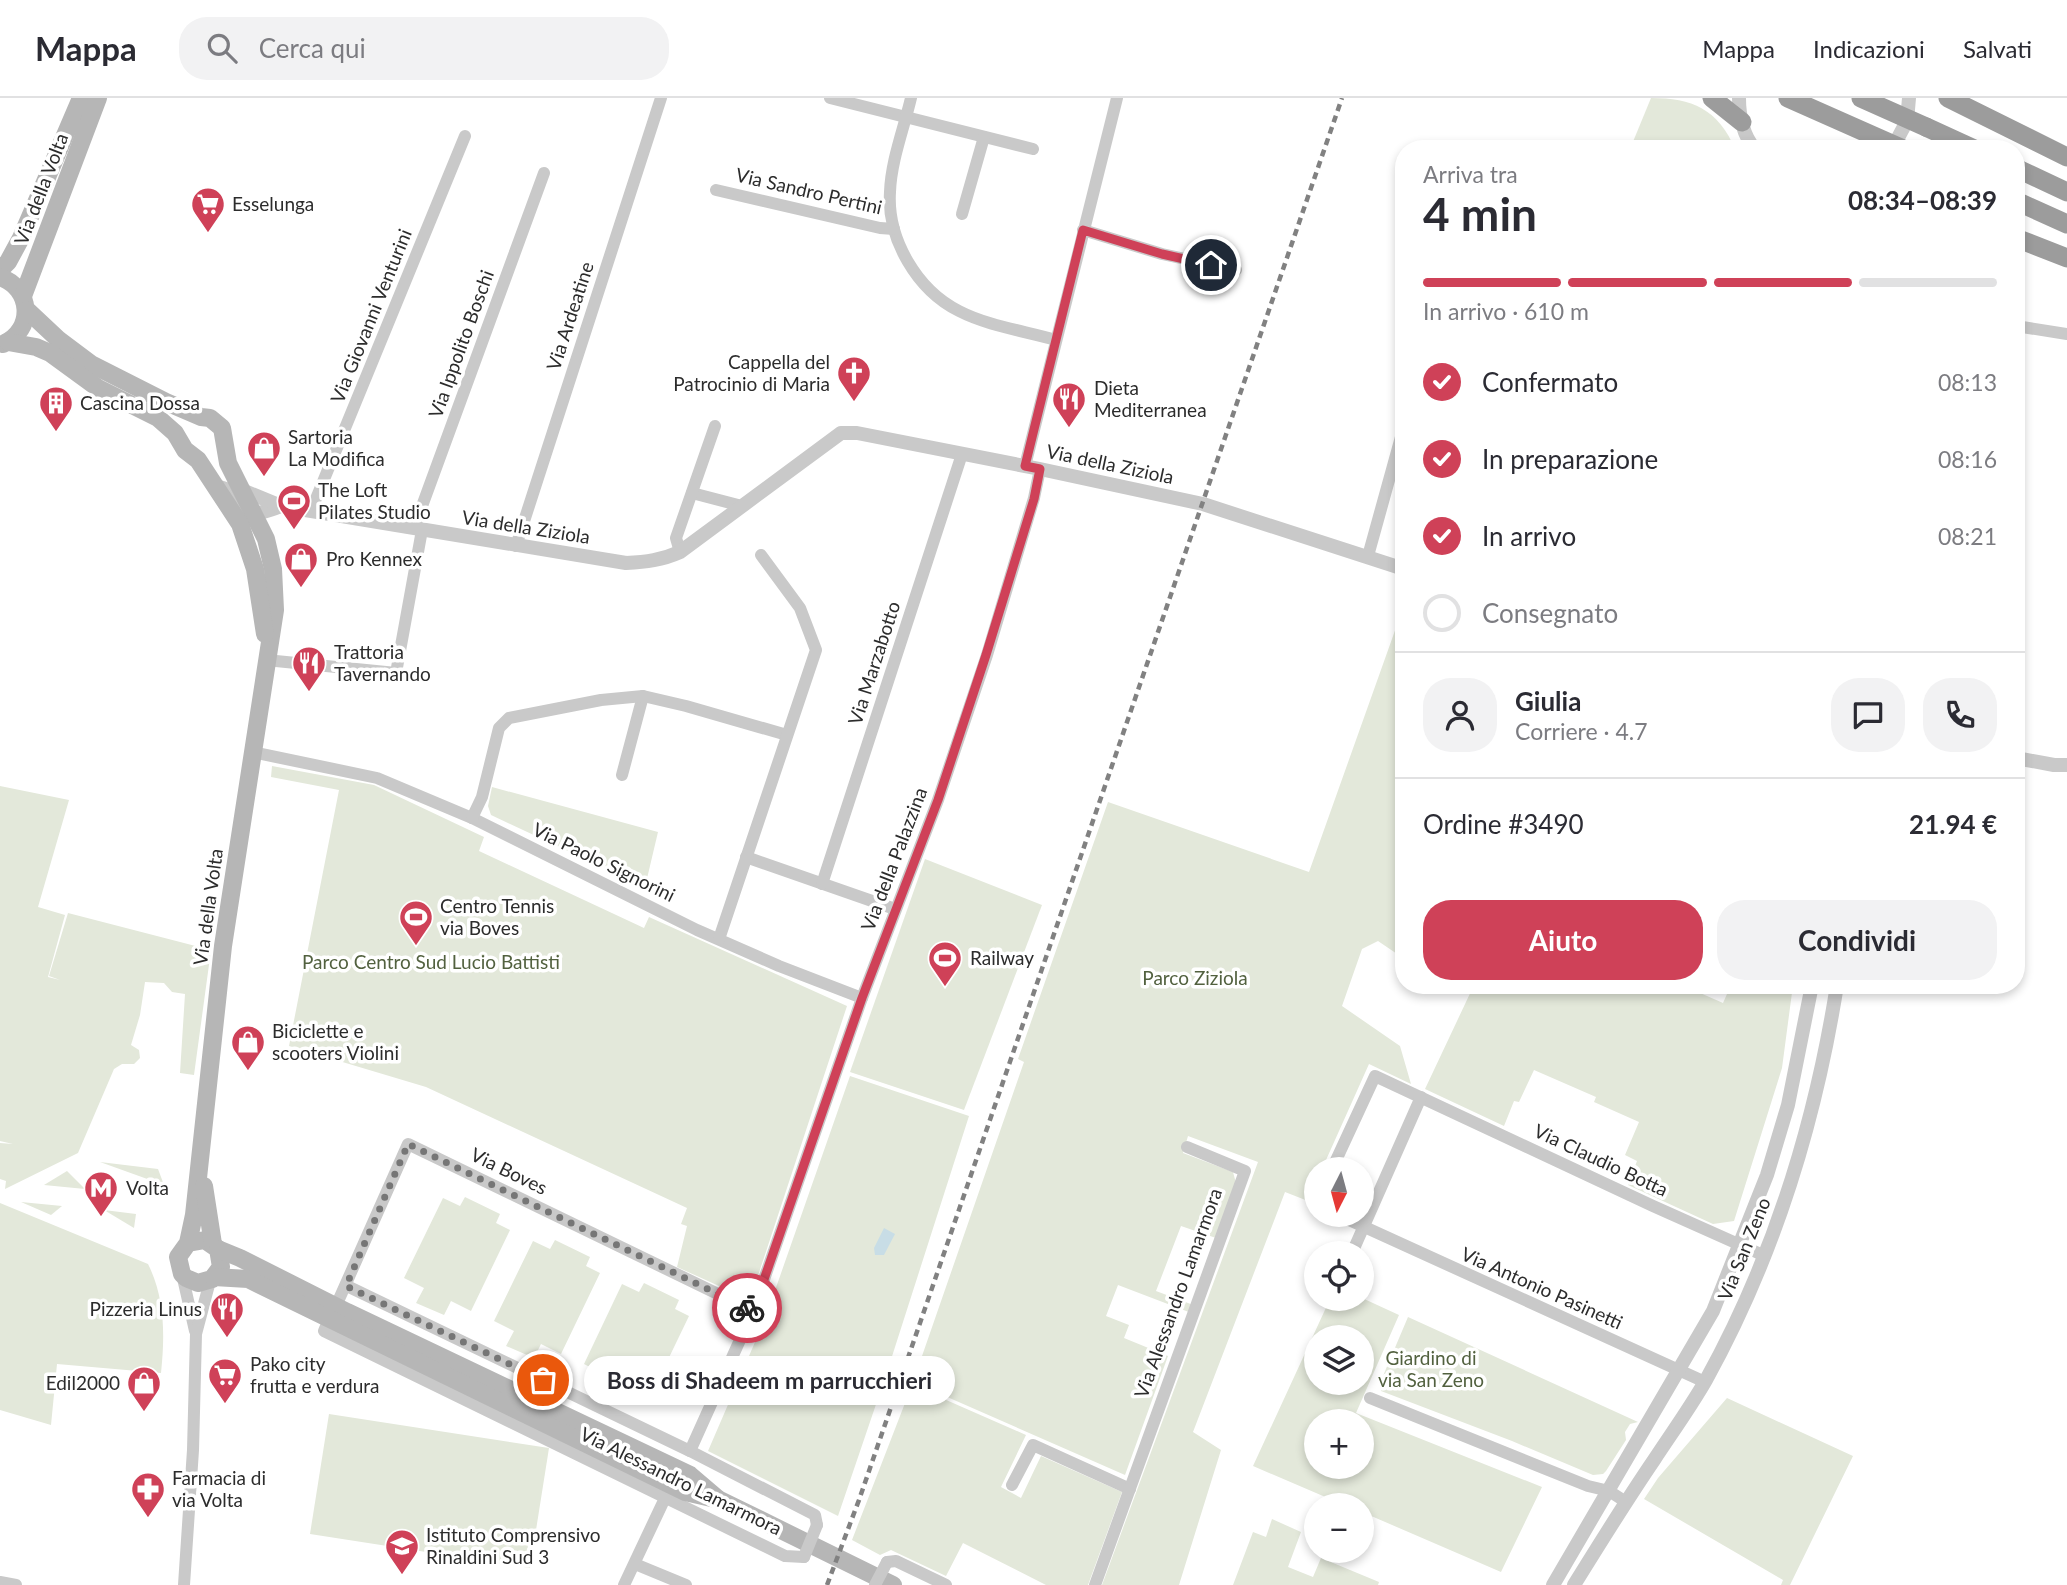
<!DOCTYPE html>
<html lang="it">
<head>
<meta charset="utf-8">
<style>
	body { margin:0; font-family:Lato,sans-serif; background:#f2f2f3; color:#2b2b33; height:100vh; display:flex; flex-direction:column; font-size:26px; white-space:nowrap }
	* { box-sizing:border-box; margin:0 }
	p { font-size:23px; color:#7c7c81 }
	.icon { flex:none; width:38px; height:38px; fill:none; stroke:currentColor; stroke-width:2; stroke-linecap:round; stroke-linejoin:round }
	.map { position:relative; flex:1; overflow:hidden }
	.details { position:absolute; left:1395px; top:42px; width:630px; height:854px; display:flex; flex-direction:column; background:#fff; border-radius:28px; box-shadow:0 4px 10px #0003 }
	.details>* { flex:none }
	.needle { width:46px; rotate:186deg }
	.tools { position:absolute; left:1304px; top:1059px; display:grid; gap:14px }
	.tools a { display:grid; place-items:center; width:70px; height:70px; border-radius:50%; background:#fff; box-shadow:0 4px 10px #0003; font-size:35px }
	.pin { position:absolute; display:grid; place-items:center; width:60px; height:60px; color:#fff; margin:-30px; border:4px solid #fff; border-radius:50%; box-shadow:0 2px 7px #0007 }
	.courier { position:absolute; display:grid; place-items:center; width:70px; height:70px; margin:-35px; border:5px solid #cf4158; border-radius:50%; background:#fff; color:#222; box-shadow:0 2px 9px #0007 }
	.bubble { position:absolute; height:49px; border-radius:24px; background:#fff; box-shadow:0 4px 10px #0003; font-size:23px; font-weight:700; line-height:49px; text-align:center }
	.head em { font-style:normal; font-weight:700 }
	.head div { display:flex; flex-direction:column-reverse }
	.head { display:flex; align-items:center; justify-content:space-between; height:119px; padding:0 28px }
	h1 { font-size:46px; font-weight:700; line-height:52px }
	.bar { display:grid; grid-template-columns:repeat(4,1fr); gap:10px 7px; align-content:center; height:84px; padding:0 28px }
	.bar i { height:9px; border-radius:5px; background:#e1e1e2 }
	.bar .on { background:#cf4158 }
	.bar p { grid-column:span 4 }
	.line { display:flex; align-items:center; gap:18px; padding:0 28px; border-top:2px solid #e1e1e2 }
	.line div { flex:1 }
	.round { display:grid; place-items:center; flex:none; width:74px; height:74px; border-radius:28px; background:#f2f2f3 }
	ol { padding:0 28px; list-style:none }
	li { display:flex; align-items:center; gap:21px; height:77px }
	li p { margin-inline-start:auto }
	li .icon { padding:7px; border-radius:50%; background:#cf4158; color:#fff; stroke-width:4 }
	li:last-child { color:#7c7c81 }
	li i { width:38px; height:38px; border:4px solid #e1e1e2; border-radius:50% }
	.action { display:flex; gap:14px; margin-top:auto; padding:14px 28px }
	.action a { flex:1; height:80px; border-radius:28px; background:#cf4158; color:#fff; font-size:28px; font-weight:700; line-height:80px; text-align:center }
	.action a+a { background:#f2f2f3; color:#2b2b33 }
	header { display:flex; align-items:center; gap:42px; box-sizing:border-box; height:98px; padding:0 35px; background:#fff; border-bottom:2px solid #e1e1e2 }
	header strong { font-size:33px }
	nav { display:flex; gap:38px; margin-inline-start:auto; font-size:24px }
	.search { width:490px; height:63px; background:#f2f2f3; display:flex; align-items:center; gap:18px; box-sizing:border-box; padding:0 24px; border-radius:28px; color:#7c7c81; font-size:26px }
	.map>svg:first-child { display:block }
	.green { fill:#e3e8da; fill-rule:evenodd }
	.water { fill:#c8dde6 }
	.lines { fill:none; stroke-linecap:round; stroke-linejoin:round }
	.stream { stroke:#c8dde6; stroke-width:4.5 }
	.minor { stroke:#c9c9c9; stroke-width:12 }
	.tertiary { stroke:#c9c9c9; stroke-width:14 }
	.secondary { stroke:#b6b6b6; stroke-width:18 }
	.trunk { stroke:#9c9c9c; stroke-width:19 }
	.rail { stroke:#818181; stroke-width:4.5; stroke-dasharray:7 5; stroke-linecap:butt }
	.minor-bridge { stroke:#c9c9c9; stroke-width:12 }
	.trunk-bridge { stroke:#9c9c9c; stroke-width:19 }
	.done { stroke:#767676; stroke-width:7; stroke-dasharray:0 12.6 }
	.route { stroke:#cf4158; stroke-width:9 }
	.labels { text-anchor:middle; stroke-width:7; stroke-linejoin:round; paint-order:stroke }
	.street-label { font-size:19px; fill:#2c2c2c; stroke:#fff }
	.poi-label { font-size:19px; fill:#2c2c2c; stroke:#fff; text-anchor:start }
	.park-label { font-size:19px; fill:#52613f; stroke:#fff }
</style>
</head>
<body>
<header>
<strong>Mappa</strong>
<div class="search"><svg class="icon" aria-label="search" viewBox="0 0 24 24"><circle cx="10" cy="10" r="6"/><path d="M15 15l6 6"/></svg>Cerca qui</div>
<nav><a>Mappa</a><a>Indicazioni</a><a>Salvati</a></nav>
</header>
<div class="map">
<svg width="2067" height="1487" viewBox="0 0 2067 1487">
	<rect width="100%" height="100%" fill="#fff"/>
	<g class="green">
		<path d="M1651 0C1692 0 1718 11 1735 51H1630Z"/>
		<polygon points="1403,510 1404,777 1398,788 1403,793 1403,860 1378,843 1362,851 1342,908 1400,948 1411,986 1369,966 1322,1071 1316,1071 1316,1086 1308,1103 1285,1094 1193,1334 1221,1352 1179,1487 1102,1487 1258,1064 1188,1038 1183,1055 1233,1074 1236,1085 1216,1140 1181,1128 1156,1193 1196,1208 1194,1216 1118,1187 1106,1218 1129,1227 1124,1240 1168,1258 1125,1377 913,1284 1024,964 1018,961 1108,704 1309,774"/>
		<polygon points="272,668 374,687 484,739 479,753 644,830 649,819 847,908 750,1202 677,1169 687,1128 681,1126 687,1110 426,989 289,948 339,692 271,679"/>
		<polygon points="0,688 69,702 38,809 65,817 48,879 60,882 49,878 68,815 211,852 194,977 180,975 185,896 172,894 164,885 145,884 140,917 131,947 139,952 140,960 134,966 122,966 114,971 78,1055 5,1091 6,1083 0,1081 0,1045 13,1046 0,1043"/>
		<polygon points="492,689 658,734 645,789 491,717 488,708"/>
		<polygon points="925,761 1042,807 964,1012 850,974"/>
		<polygon points="1474,887 1682,887 1723,905 1731,887 1793,887 1782,970 1734,1123 1713,1126 1628,1087 1637,1063 1625,1057 1639,1024 1594,1004 1596,999 1534,972 1519,1004 1514,1003 1504,1028 1425,991"/>
		<polygon points="850,978 969,1018 887,1274 838,1418 708,1353 765,1221"/>
		<polygon points="100,1064 158,1071 164,1087"/>
		<polygon points="67,1073 85,1091 44,1087"/>
		<polygon points="465,1099 500,1116 496,1125 510,1132 471,1213 451,1203 444,1217 416,1205 424,1190 404,1180 443,1100 460,1108"/>
		<polygon points="21,1104 62,1108 51,1117"/>
		<path d="M0 1105 148 1166C165 1200 165 1237 161 1275L57 1266 51 1327 0 1312Z"/>
		<polygon points="104,1112 136,1116 134,1130"/>
		<polygon points="555,1142 590,1159 586,1168 600,1175 561,1256 541,1246 534,1260 506,1248 514,1233 494,1223 533,1143 550,1151"/>
		<polygon points="644,1185 679,1202 675,1211 689,1218 650,1299 630,1289 623,1303 596,1291 603,1276 584,1266 622,1186 639,1194"/>
		<path d="M1362 1200 1399 1217 1356 1315 1542 1389 1501 1474 1362 1414V1407H1344L1253 1368 1330 1201ZM1316 1239H1362V1284H1316ZM1316 1323H1362V1368H1316Z"/>
		<polygon points="1408,1219 1638,1324 1630,1326 1625,1334 1626,1342 1606,1373 1603,1376 1593,1377 1512,1343 1381,1293 1380,1285"/>
		<polygon points="912,1287 1026,1337 1001,1389 1021,1400 1041,1358 1122,1394 1088,1487 1046,1487 963,1445 946,1478 891,1452 880,1457 852,1442"/>
		<polygon points="1727,1300 1853,1358 1790,1487 1781,1487 1783,1482 1644,1401 1658,1380"/>
		<polygon points="329,1316 549,1350 530,1470 310,1436"/>
		<polygon points="1272,1421 1301,1434 1288,1469 1313,1479 1321,1460 1379,1484 1378,1487 1233,1487 1253,1434 1266,1439"/>
	</g>
	<polygon class="water" points="884,1130 895,1136 884,1157 875,1157 874,1150"/>
	<g class="lines">
		<polyline class="stream" points="1879,889 1880,887"/>
		<g class="minor">
			<polyline points="830,0 1033,51"/>
			<path d="M911 0C904 30 891 63 890 94 887 141 917 192 959 213 988 228 1025 233 1056 242"/>
			<polyline points="716,92 880,130 894,131"/>
			<polyline points="962,116 984,39"/>
			<polyline points="1083,132 1162,156 1236,172"/>
			<polyline points="2016,228 2067,236"/>
			<polyline points="1025,368 1117,0"/>
			<polyline points="692,395 742,408"/>
			<polyline points="311,413 465,38"/>
			<polyline points="414,430 544,75"/>
			<polyline points="516,448 661,0"/>
			<polyline points="680,454 676,440 715,328"/>
			<polyline points="1368,458 1404,328"/>
			<polyline points="266,562 396,575 422,432"/>
			<polyline points="252,654 377,680 472,720 697,832 779,868 862,900"/>
			<polyline points="622,677 643,598"/>
			<polyline points="472,720 482,699 499,630 509,620 601,602 643,598 686,608 787,637"/>
			<polyline points="746,759 895,811"/>
			<polyline points="822,786 962,356"/>
			<polyline points="719,841 816,552 800,510 761,457"/>
			<polyline points="1332,1071 1375,978 1653,1108 1765,1158"/>
			<polyline points="1316,1106 1316,1107"/>
			<polyline points="1336,1116 1705,1284"/>
			<polyline points="1352,1155 1421,999"/>
			<polyline points="182,1176 195,1233"/>
			<polyline points="347,1188 690,1353 815,1417 817,1427"/>
			<polyline points="336,1208 408,1046 753,1213"/>
			<polyline points="329,1221 324,1233 785,1458 804,1459"/>
			<polyline points="1370,1300 1588,1388 1609,1393 1626,1404"/>
			<polyline points="690,1353 753,1213 862,900 938,702 987,557 1034,400 1040,371"/>
			<polyline points="1012,1387 1033,1347 1130,1391"/>
			<polyline points="887,1464 896,1463 946,1487"/>
			<polyline points="635,1466 686,1487"/>
			<polyline points="0,1484 16,1487"/>
			<polyline points="184,1487 193,1352 196,1236 210,1183"/>
			<polyline points="624,1487 666,1398"/>
			<polyline points="1095,1487 1245,1073 1187,1049"/>
		</g>
		<g class="tertiary">
			<path d="M1739 0C1739 17 1743 38 1755 51"/>
			<polyline points="1892,51 1907,23 1909,0"/>
			<path d="M216 388 229 392C232 398 236 408 241 412 251 420 271 412 281 408"/>
			<path d="M242 392 281 408 626 465C646 464 662 462 680 454L841 335H857L1040 371 1203 406 1404 471"/>
			<polyline points="2016,660 2054,667 2067,667"/>
			<polyline points="1553,1487 1713,1213 1767,1077 1788,1007 1812,887"/>
			<path d="M1574 1487C1600 1445 1626 1403 1654 1362 1671 1336 1690 1310 1706 1282 1774 1159 1815 1026 1837 887"/>
		</g>
		<g class="secondary">
			<polyline points="0,172 8,164 21,140 81,0"/>
			<path d="M0 179C32 190 35 232 3 246"/>
			<polyline points="23,198 98,0"/>
			<polyline points="27,212 59,242 91,266 166,304 201,319 210,320 222,330 228,365 266,441 273,471 275,512 223,848 194,1117 188,1145 178,1159 182,1176 186,1180 198,1185 212,1181 221,1169 218,1151 205,1142 188,1145"/>
			<polyline points="8,244 36,249 50,255 98,290 158,320 175,335 185,352 198,362 240,426 255,471 265,536"/>
			<polyline points="204,1088 213,1146"/>
			<polyline points="218,1151 240,1160 347,1214 690,1377 717,1400"/>
			<polyline points="214,1179 248,1181 685,1394 720,1402 893,1487"/>
		</g>
		<g class="trunk">
			<polyline points="1712,0 1742,24"/>
			<polyline points="1948,0 2067,59"/>
			<polyline points="1926,29 1974,51"/>
			<polyline points="2016,70 2067,94"/>
			<polyline points="2016,103 2067,126"/>
			<polyline points="2016,140 2067,160"/>
		</g>
		<polyline class="rail" points="827,1487 859,1402 1342,0"/>
		<g class="minor-bridge">
			<polyline points="804,1459 817,1427"/>
			<polyline points="875,1487 887,1464"/>
		</g>
		<g class="trunk-bridge">
			<polyline points="1788,0 1903,51"/>
			<polyline points="1861,0 1926,29"/>
		</g>
	</g>
	<g class="lines">
		<polyline class="done" points="543,1282 346,1188 408,1046 747,1210"/>
		<polyline class="route" points="747,1210 753,1213 862,900 938,702 986,557 1034,401 1040,371 1025,368 1083,132 1162,156 1211,167"/>
	</g>
	<defs>
		<g id="supermarket-pin" transform="scale(1.75)"><path d="M0 17L-7.5 6A9.5 9.5 0 1 1 7.5 6Z" fill="#cf4158" stroke="#fff"/><path d="M-6-5.5h2.5l.6 2H6L4.5 2H-2.5L-4.4-4H-6ZM-1.5 3.2a1.3 1.3 0 1 0 .1 0ZM3 3.2a1.3 1.3 0 1 0 .1 0Z" fill="#fff"/></g>
		<g id="church-pin" transform="scale(1.75)"><path d="M0 17L-7.5 6A9.5 9.5 0 1 1 7.5 6Z" fill="#cf4158" stroke="#fff"/><path d="M-1.2-6h2.4v3.5h3.3v2.4h-3.3V6h-2.4V-.1h-3.3v-2.4h3.3Z" fill="#fff"/></g>
		<g id="restaurant-pin" transform="scale(1.75)"><path d="M0 17L-7.5 6A9.5 9.5 0 1 1 7.5 6Z" fill="#cf4158" stroke="#fff"/><path d="M-5-6h1v4h1v-4h1v4h1v-4h1v5L-1.5 .5V6h-2V.5L-5-1ZM5-6V6H3V1.5H1.5Q1.5-4 5-6Z" fill="#fff"/></g>
		<g id="building-pin" transform="scale(1.75)"><path d="M0 17L-7.5 6A9.5 9.5 0 1 1 7.5 6Z" fill="#cf4158" stroke="#fff"/><path d="M-4-6H4V6H1V3H-1V6H-4ZM-2.5-4.3h1.7v1.8h-1.7ZM.8-4.3h1.7v1.8H.8ZM-2.5-1h1.7V.8h-1.7ZM.8-1h1.7V.8H.8Z" fill="#fff"/></g>
		<g id="shop-pin" transform="scale(1.75)"><path d="M0 17L-7.5 6A9.5 9.5 0 1 1 7.5 6Z" fill="#cf4158" stroke="#fff"/><path d="M-5-2.5h2.3a2.7 3.5 0 0 1 5.4 0H5L5.5 6h-11ZM-1.5-2.5h3a1.5 2.3 0 0 0-3 0Z" fill="#fff"/></g>
		<g id="stadium-pin" transform="scale(1.75)"><path d="M0 17L-7.5 6A9.5 9.5 0 1 1 7.5 6Z" fill="#cf4158" stroke="#fff"/><path d="M0-5a6.5 5 0 1 0 0 10a6.5 5 0 1 0 0-10ZM-3.5-1.8h7v3.6h-7Z" fill="#fff"/></g>
		<g id="metro-pin" transform="scale(1.75)"><path d="M0 17L-7.5 6A9.5 9.5 0 1 1 7.5 6Z" fill="#cf4158" stroke="#fff"/><path d="M-5.5 5V-5H-3L0 0L3-5H5.5V5H3V-.5L0 4L-3-.5V5Z" fill="#fff"/></g>
		<g id="pharmacy-pin" transform="scale(1.75)"><path d="M0 17L-7.5 6A9.5 9.5 0 1 1 7.5 6Z" fill="#cf4158" stroke="#fff"/><path d="M-2-6h4v4h4v4h-4v4h-4v-4h-4v-4h4Z" fill="#fff"/></g>
		<g id="school-pin" transform="scale(1.75)"><path d="M0 17L-7.5 6A9.5 9.5 0 1 1 7.5 6Z" fill="#cf4158" stroke="#fff"/><path d="M0-5L7-2L0 1L-7-2ZM-4 1L0 2.5L4 1V4Q0 6-4 4Z" fill="#fff"/></g>
	</defs>
	<g fill-rule="evenodd">
		<use href="#supermarket-pin" x="208" y="106"/>
		<use href="#church-pin" x="854" y="275"/>
		<use href="#restaurant-pin" x="1069" y="301"/>
		<use href="#building-pin" x="56" y="305"/>
		<use href="#shop-pin" x="264" y="350"/>
		<use href="#stadium-pin" x="294" y="403"/>
		<use href="#shop-pin" x="301" y="461"/>
		<use href="#restaurant-pin" x="309" y="565"/>
		<use href="#stadium-pin" x="416" y="819"/>
		<use href="#stadium-pin" x="945" y="860"/>
		<use href="#shop-pin" x="248" y="944"/>
		<use href="#metro-pin" x="101" y="1090"/>
		<use href="#restaurant-pin" x="227" y="1211"/>
		<use href="#supermarket-pin" x="225" y="1277"/>
		<use href="#shop-pin" x="144" y="1285"/>
		<use href="#pharmacy-pin" x="148" y="1391"/>
		<use href="#school-pin" x="402" y="1448"/>
	</g>
	<g class="labels">
		<g class="street-label">
			<text transform="translate(41 91) rotate(-69)" y="7">Via della Volta</text>
			<text transform="translate(809 93) rotate(13)" y="7">Via Sandro Pertini</text>
			<text transform="translate(371 218) rotate(-68)" y="7">Via Giovanni Venturini</text>
			<text transform="translate(570 218) rotate(-72)" y="7">Via Ardeatine</text>
			<text transform="translate(461 246) rotate(-70)" y="7">Via Ippolito Boschi</text>
			<text transform="translate(1110 366) rotate(12)" y="7">Via della Ziziola</text>
			<text transform="translate(526 429) rotate(9)" y="7">Via della Ziziola</text>
			<text transform="translate(874 565) rotate(-72)" y="7">Via Marzabotto</text>
			<text transform="translate(894 761) rotate(-69)" y="7">Via della Palazzina</text>
			<text transform="translate(604 764) rotate(26)" y="7">Via Paolo Signorini</text>
			<text transform="translate(208 809) rotate(-82)" y="7">Via della Volta</text>
			<text transform="translate(1601 1062) rotate(25)" y="7">Via Claudio Botta</text>
			<text transform="translate(509 1073) rotate(26)" y="7">Via Boves</text>
			<text transform="translate(1744 1151) rotate(-68)" y="7">Via San Zeno</text>
			<text transform="translate(1542 1190) rotate(24)" y="7">Via Antonio Pasinetti</text>
			<text transform="translate(1178 1195) rotate(-70)" y="7">Via Alessandro Lamarmora</text>
			<text transform="translate(681 1383) rotate(26)" y="7">Via Alessandro Lamarmora</text>
		</g>
		<g class="poi-label">
			<text x="232" y="113">Esselunga</text>
			<text x="830" y="271" text-anchor="end">Cappella del<tspan x="830" dy="22">Patrocinio di Maria</tspan></text>
			<text x="1094" y="297">Dieta<tspan x="1094" dy="22">Mediterranea</tspan></text>
			<text x="80" y="312">Cascina Dossa</text>
			<text x="288" y="346">Sartoria<tspan x="288" dy="22">La Modifica</tspan></text>
			<text x="318" y="399">The Loft<tspan x="318" dy="22">Pilates Studio</tspan></text>
			<text x="326" y="468">Pro Kennex</text>
			<text x="334" y="561">Trattoria<tspan x="334" dy="22">Tavernando</tspan></text>
			<text x="440" y="815">Centro Tennis<tspan x="440" dy="22">via Boves</tspan></text>
			<text x="970" y="867">Railway</text>
			<text x="272" y="940">Biciclette e<tspan x="272" dy="22">scooters Violini</tspan></text>
			<text x="126" y="1097">Volta</text>
			<text x="202" y="1218" text-anchor="end">Pizzeria Linus</text>
			<text x="250" y="1273">Pako city<tspan x="250" dy="22">frutta e verdura</tspan></text>
			<text x="120" y="1292" text-anchor="end">Edil2000</text>
			<text x="172" y="1387">Farmacia di<tspan x="172" dy="22">via Volta</tspan></text>
			<text x="426" y="1444">Istituto Comprensivo<tspan x="426" dy="22">Rinaldini Sud 3</tspan></text>
		</g>
		<g class="park-label">
			<text x="431" y="871">Parco Centro Sud Lucio Battisti</text>
			<text x="1195" y="887">Parco Ziziola</text>
			<text x="1431" y="1267">Giardino di<tspan x="1431" dy="22">via San Zeno</tspan></text>
		</g>
	</g>
</svg>
<div class="tools">
<a><svg class="needle" viewBox="-14 -14 28 28"><path d="M0-13l5 13h-10z" fill="#e53935"/><path d="M0 13l5-13h-10z" fill="#7c7c81"/></svg></a>
<a><svg class="icon" aria-label="locate" viewBox="0 0 24 24"><circle cx="12" cy="12" r="6"/><path d="M12 2v4M12 18v4M2 12h4M18 12h4"/></svg></a>
<a><svg class="icon" aria-label="layers" viewBox="0 0 24 24"><path d="M12 4l9 5-9 5-9-5zM3 14l9 5 9-5"/></svg></a>
<a>+</a>
<a>−</a>
</div>
<div class="pin" style="left:543px;top:1282px;background:#ea580c"><svg class="icon" aria-label="bag" viewBox="0 0 24 24"><path d="M5 8h14l-1 12H6zM9 8a3 3 0 0 1 6 0"/></svg></div>
<div class="pin" style="left:1211px;top:167px;background:#1f2937"><svg class="icon" aria-label="home" viewBox="0 0 24 24"><path d="M3 11l9-7 9 7M6 9v11h12V9"/></svg></div>
<div class="courier" style="left:747px;top:1210px"><svg class="icon" aria-label="bike" viewBox="0 0 24 24"><circle cx="6" cy="16" r="4"/><circle cx="18" cy="16" r="4"/><path d="M6 16l4-8h5l3 8M10 8l3 8H6M13 5h3"/></svg></div>
<div class="bubble" style="left:584px;top:1258px;width:371px">Boss di Shadeem m parrucchieri</div>
<section class="details">
<div class="head"><div><h1>4 min</h1><p>Arriva tra</p></div><em>08:34–08:39</em></div>
<div class="bar"><i class="on"></i><i class="on"></i><i class="on"></i><i></i><p>In arrivo · 610 m</p></div>
<ol>
<li><svg class="icon" aria-label="check" viewBox="0 0 24 24"><path d="M5 12l5 5 9-10"/></svg>Confermato<p>08:13</p></li>
<li><svg class="icon" aria-label="check" viewBox="0 0 24 24"><path d="M5 12l5 5 9-10"/></svg>In preparazione<p>08:16</p></li>
<li><svg class="icon" aria-label="check" viewBox="0 0 24 24"><path d="M5 12l5 5 9-10"/></svg>In arrivo<p>08:21</p></li>
<li><i></i>Consegnato</li>
</ol>
<div class="line" style="height:126px"><a class="round"><svg class="icon" aria-label="person" viewBox="0 0 24 24"><circle cx="12" cy="8" r="4"/><path d="M4 21q1-7 8-7t8 7"/></svg></a><div><b>Giulia</b><p>Corriere · 4.7</p></div><a class="round"><svg class="icon" aria-label="chat" viewBox="0 0 24 24"><path d="M4 5h16v11H9l-5 4z"/></svg></a><a class="round"><svg class="icon" aria-label="phone" viewBox="0 0 24 24"><path d="M5 4h4l2 5-3 2q2 4 5 5l2-3 5 2v4C11 20 4 13 5 4z"/></svg></a></div>
<div class="line" style="height:91px"><div>Ordine #3490</div><b>21.94 €</b></div>
<div class="action"><a>Aiuto</a><a>Condividi</a></div>
</section>
</div>
</body>
</html>
